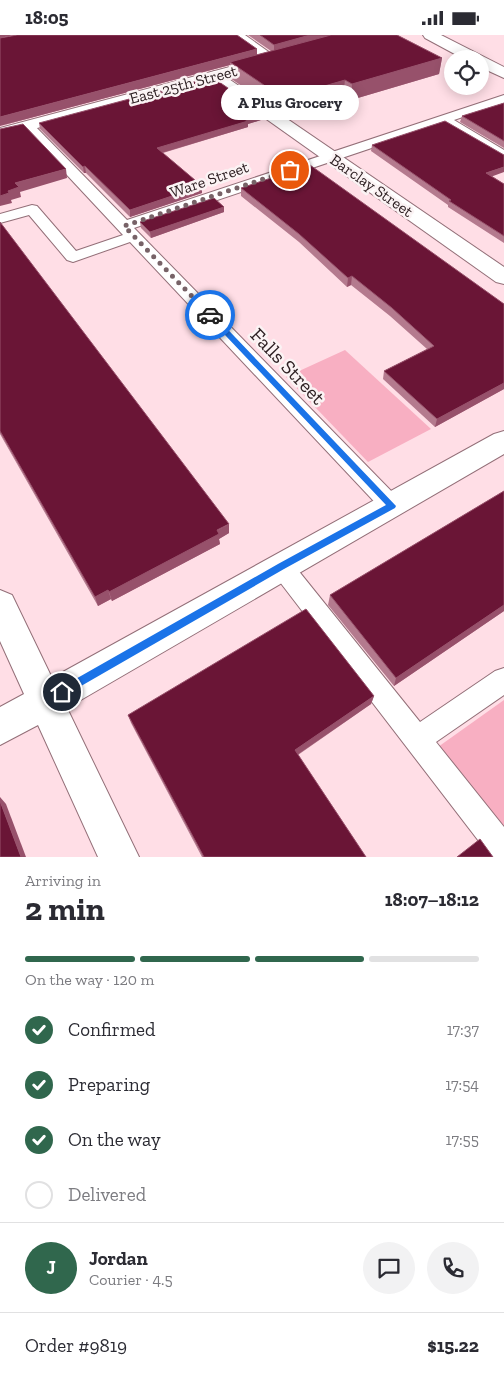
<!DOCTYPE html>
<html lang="en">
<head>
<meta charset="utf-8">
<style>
	body { margin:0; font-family:"Zilla Slab",serif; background:#f2f2f3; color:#2b2b33; height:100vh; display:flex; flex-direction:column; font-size:19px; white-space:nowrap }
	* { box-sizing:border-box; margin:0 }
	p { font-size:16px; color:#7c7c81 }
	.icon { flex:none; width:28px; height:28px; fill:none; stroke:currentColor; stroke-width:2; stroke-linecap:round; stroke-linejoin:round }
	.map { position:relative; height:822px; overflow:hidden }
	.side { display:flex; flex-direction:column; background:#fff; flex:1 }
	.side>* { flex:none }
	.controls { position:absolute; left:444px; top:15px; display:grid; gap:10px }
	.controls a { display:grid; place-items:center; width:45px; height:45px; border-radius:50%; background:#fff; box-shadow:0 2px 12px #0003; font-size:25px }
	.pin { position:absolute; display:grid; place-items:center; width:42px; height:42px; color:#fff; margin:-21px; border:2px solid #fff; border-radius:50%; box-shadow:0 1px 5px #0007 }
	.courier { position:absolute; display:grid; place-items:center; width:50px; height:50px; margin:-25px; border:4px solid #1a73e8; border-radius:50%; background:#fff; color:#222; box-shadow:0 1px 6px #0007 }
	.bubble { position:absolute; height:35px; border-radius:18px; background:#fff; box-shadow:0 2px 12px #0003; font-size:16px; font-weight:700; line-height:35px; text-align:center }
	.summary em { font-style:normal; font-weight:700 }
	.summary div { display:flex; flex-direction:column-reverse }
	.summary { display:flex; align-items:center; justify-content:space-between; height:85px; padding:0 25px }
	h1 { font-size:32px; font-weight:700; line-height:38px }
	.bar { display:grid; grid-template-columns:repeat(4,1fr); gap:8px 5px; align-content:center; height:60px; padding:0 25px }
	.bar i { height:6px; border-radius:4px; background:#e1e1e2 }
	.bar .on { background:#30674d }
	.bar p { grid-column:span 4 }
	.line { display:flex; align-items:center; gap:12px; padding:0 25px; border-top:1px solid #e1e1e2 }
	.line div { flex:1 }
	.round { display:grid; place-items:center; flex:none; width:52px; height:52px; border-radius:26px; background:#f2f2f3 }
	ol { padding:0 25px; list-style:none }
	li { display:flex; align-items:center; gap:15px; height:55px }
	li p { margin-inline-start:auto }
	li .icon { padding:5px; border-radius:50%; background:#30674d; color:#fff; stroke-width:4 }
	li:last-child { color:#7c7c81 }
	li i { width:28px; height:28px; border:2px solid #e1e1e2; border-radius:50% }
	.status { display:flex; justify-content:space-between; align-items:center; height:35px; padding:0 25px; background:#fff; direction:ltr }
	.status svg { height:14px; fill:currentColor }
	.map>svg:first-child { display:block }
	.green { fill:#f8afc2 }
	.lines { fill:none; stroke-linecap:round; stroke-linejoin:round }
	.service-casing { stroke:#936f78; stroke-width:2 }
	.minor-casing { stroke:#936f78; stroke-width:2 }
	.tertiary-casing { stroke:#936f78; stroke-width:2 }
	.secondary-casing { stroke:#936f78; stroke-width:2 }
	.service { fill:#fff; fill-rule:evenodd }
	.minor { fill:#fff; fill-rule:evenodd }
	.tertiary { fill:#fff; fill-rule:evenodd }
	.secondary { fill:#fff; fill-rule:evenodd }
	.wall { fill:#b47a8e }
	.shaded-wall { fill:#97516b }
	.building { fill:#6a1536; stroke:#97516b }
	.route { fill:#1a73e8 }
	.done { stroke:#776267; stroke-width:5; stroke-dasharray:0 9 }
	.labels { text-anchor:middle; stroke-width:5; stroke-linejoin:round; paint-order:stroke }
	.far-street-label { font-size:16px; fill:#2e2023; stroke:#fbf3f4 }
	.street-label { font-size:20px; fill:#2e2023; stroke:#fbf3f4 }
</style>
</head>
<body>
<div class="status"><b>18:05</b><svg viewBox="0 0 49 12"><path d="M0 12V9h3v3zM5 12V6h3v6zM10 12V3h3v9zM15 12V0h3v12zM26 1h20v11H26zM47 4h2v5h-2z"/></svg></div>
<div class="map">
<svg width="504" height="822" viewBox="0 0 504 822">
	<rect width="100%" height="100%" fill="#ffdee6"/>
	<g class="green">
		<polygon points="345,315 431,394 368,427 286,342"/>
		<polygon points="504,665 504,796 438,712"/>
	</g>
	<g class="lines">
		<g class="service-casing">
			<g id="service">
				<polygon points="504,60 504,68 454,85 504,115 504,125 443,89 134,193 400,465 403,471 400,477 392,480 384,477 130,207 73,227 67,225 29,180 0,188 0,179 32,170 37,171 76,216 123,200 24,94 22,91 24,88 32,88 127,185"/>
				<polygon points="281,521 289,524 420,687 495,636 504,633 504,660 436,707 504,792 504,822 491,822 273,538 270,531 273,524"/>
			</g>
		</g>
		<g class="minor-casing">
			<g id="minor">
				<polygon points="423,0 441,0 504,32 504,43 480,32 480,24 464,24 425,3"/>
				<polygon points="504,396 504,419 67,673 139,822 98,822 38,690 0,710 0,672 24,659 0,606 0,555 12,560 52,643 494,399"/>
			</g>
		</g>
		<g class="tertiary-casing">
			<g id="tertiary">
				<polygon points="229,0 245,0 280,25 277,28 267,28"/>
				<polygon points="215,36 220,38 504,232 504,249 496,247 210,44 207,41 210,38"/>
			</g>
		</g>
		<g class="secondary-casing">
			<polygon id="secondary" points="267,22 272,24 275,27 272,30 0,103 0,93"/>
		</g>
		<use href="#service" class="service"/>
		<use href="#minor" class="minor"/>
		<use href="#tertiary" class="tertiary"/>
		<use href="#secondary" class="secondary"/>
	</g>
	<g class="wall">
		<polygon points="248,0 397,0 442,23 439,39 351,65 343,61 283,79 230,43 230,30 0,91 257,14 257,20 271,16"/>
		<polygon points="504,68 504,113 460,87 462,81"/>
		<polygon points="264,78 264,84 248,89 248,92 163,118 202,151 202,158 130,182 86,138 84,138 40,94 39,88"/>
		<polygon points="372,110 492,141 504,149 504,208 448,172 448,170 371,116"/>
		<polygon points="241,153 504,269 504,354 435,392 383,344 384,336 427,314 390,281 351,250 347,252 299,207 241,161"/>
		<polygon points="224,172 224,177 151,203 141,193 140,187"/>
		<polygon points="0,187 229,498 219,504 220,509 112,566 111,564 98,571 0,399"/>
		<polygon points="504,456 504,576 394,651 328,570 330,560"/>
		<polygon points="374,661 371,669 298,720 366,822 202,822 131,688 128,680"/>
	</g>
	<g class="shaded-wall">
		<polygon points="0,0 14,0 0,3"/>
		<polygon points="310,0 342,0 274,18 274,10"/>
		<polygon points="257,14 257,23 230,27 230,30 0,91 0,82"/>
		<polygon points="442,23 439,39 351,65 352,49"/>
		<polygon points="345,45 343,61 283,79 283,63"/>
		<polygon points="264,78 264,84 248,89 248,92 158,119 157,113"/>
		<polygon points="85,131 86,138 84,138 83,132"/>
		<polygon points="504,132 504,137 485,144 486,138"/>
		<polygon points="66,134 67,143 20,157 21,162 11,165 12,168 0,171 0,161 8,156 15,148"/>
		<polygon points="202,151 202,158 130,182 130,175"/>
		<polygon points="224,172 224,177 151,203 150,197"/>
		<polygon points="352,241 351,250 347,252 348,243"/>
		<polygon points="504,348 504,354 435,392 437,384"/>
		<polygon points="229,489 229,498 219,504 220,509 112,566 109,557"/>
		<polygon points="108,555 111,564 98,571 95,562"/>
		<polygon points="504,570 504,576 394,651 396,643"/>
		<polygon points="374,661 371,669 294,722 295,715"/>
		<polygon points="0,762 6,769 26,822 21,822 0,766"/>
	</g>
	<g class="building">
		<polygon points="17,0 237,0 257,14 0,82 0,3"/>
		<polygon points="260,0 310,0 274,10"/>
		<polygon points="331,0 397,0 442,23 352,49 345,45 283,63 230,27"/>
		<polygon points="212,42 264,78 244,84 248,86 157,113 202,151 130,175 85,131 83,132 39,88"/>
		<polygon points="504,68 504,106 462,81"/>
		<polygon points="445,86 504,120 504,132 486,138 504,149 504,201 449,166 451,165 372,110"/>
		<polygon points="23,89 66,134 15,148 19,152 8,156 9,158 0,161 0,94"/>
		<polygon points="310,130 504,269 504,348 437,384 384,336 434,311 392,273 352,241 348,243 299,199 241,153"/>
		<polygon points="214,163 224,172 150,197 140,187"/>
		<polygon points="0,187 229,489 217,495 219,499 109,557 108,555 95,562 0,396"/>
		<polygon points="504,456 504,570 396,643 330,560"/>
		<polygon points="306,574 374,661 295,715 366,822 204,822 128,680"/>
		<polygon points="0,766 21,822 0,822"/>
		<polygon points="480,804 493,822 457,822"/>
	</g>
	<polygon class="route" points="208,279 213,279 396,471 395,473 284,534 62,662 58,661 57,657 58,654 278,529 386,470 208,282"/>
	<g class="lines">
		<polyline class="done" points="210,280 124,191 290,135"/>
	</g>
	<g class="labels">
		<g class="far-street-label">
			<text transform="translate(183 49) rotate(-15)" y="6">East 25th Street</text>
			<text transform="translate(209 144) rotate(-19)" y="6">Ware Street</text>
			<text transform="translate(372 150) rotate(35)" y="6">Barclay Street</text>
		</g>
		<g class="street-label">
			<text transform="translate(288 331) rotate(46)" y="7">Falls Street</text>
		</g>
	</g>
</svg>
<div class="controls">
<a><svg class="icon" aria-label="locate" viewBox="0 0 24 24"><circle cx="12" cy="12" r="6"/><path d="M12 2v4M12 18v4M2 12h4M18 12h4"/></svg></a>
</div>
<div class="pin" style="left:290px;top:135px;background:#ea580c"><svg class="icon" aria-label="bag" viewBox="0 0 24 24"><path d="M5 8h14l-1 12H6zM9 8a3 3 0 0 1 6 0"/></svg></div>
<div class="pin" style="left:62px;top:657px;background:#1f2937"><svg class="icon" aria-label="home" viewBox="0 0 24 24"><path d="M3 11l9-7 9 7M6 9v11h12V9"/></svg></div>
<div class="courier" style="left:210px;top:280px"><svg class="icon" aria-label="car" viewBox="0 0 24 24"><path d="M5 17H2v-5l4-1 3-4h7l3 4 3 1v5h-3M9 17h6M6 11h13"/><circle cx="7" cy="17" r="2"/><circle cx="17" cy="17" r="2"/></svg></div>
<div class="bubble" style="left:221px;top:50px;width:138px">A Plus Grocery</div>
</div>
<section class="side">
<div class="summary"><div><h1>2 min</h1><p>Arriving in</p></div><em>18:07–18:12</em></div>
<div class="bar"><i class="on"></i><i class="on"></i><i class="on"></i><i></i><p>On the way · 120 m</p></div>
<ol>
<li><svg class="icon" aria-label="check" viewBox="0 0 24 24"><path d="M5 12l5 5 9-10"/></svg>Confirmed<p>17:37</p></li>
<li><svg class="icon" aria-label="check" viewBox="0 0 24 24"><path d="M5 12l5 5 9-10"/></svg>Preparing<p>17:54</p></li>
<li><svg class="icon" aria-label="check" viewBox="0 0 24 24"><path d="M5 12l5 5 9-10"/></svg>On the way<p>17:55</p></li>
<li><i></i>Delivered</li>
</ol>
<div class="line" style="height:90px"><b class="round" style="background:#30674d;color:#fff">J</b><div><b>Jordan</b><p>Courier · 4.5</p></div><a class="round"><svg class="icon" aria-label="chat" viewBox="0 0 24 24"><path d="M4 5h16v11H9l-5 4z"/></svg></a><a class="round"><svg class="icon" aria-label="phone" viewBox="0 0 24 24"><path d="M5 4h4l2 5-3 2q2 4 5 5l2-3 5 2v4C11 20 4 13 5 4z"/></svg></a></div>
<div class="line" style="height:65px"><div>Order #9819</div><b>$15.22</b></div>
</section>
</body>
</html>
